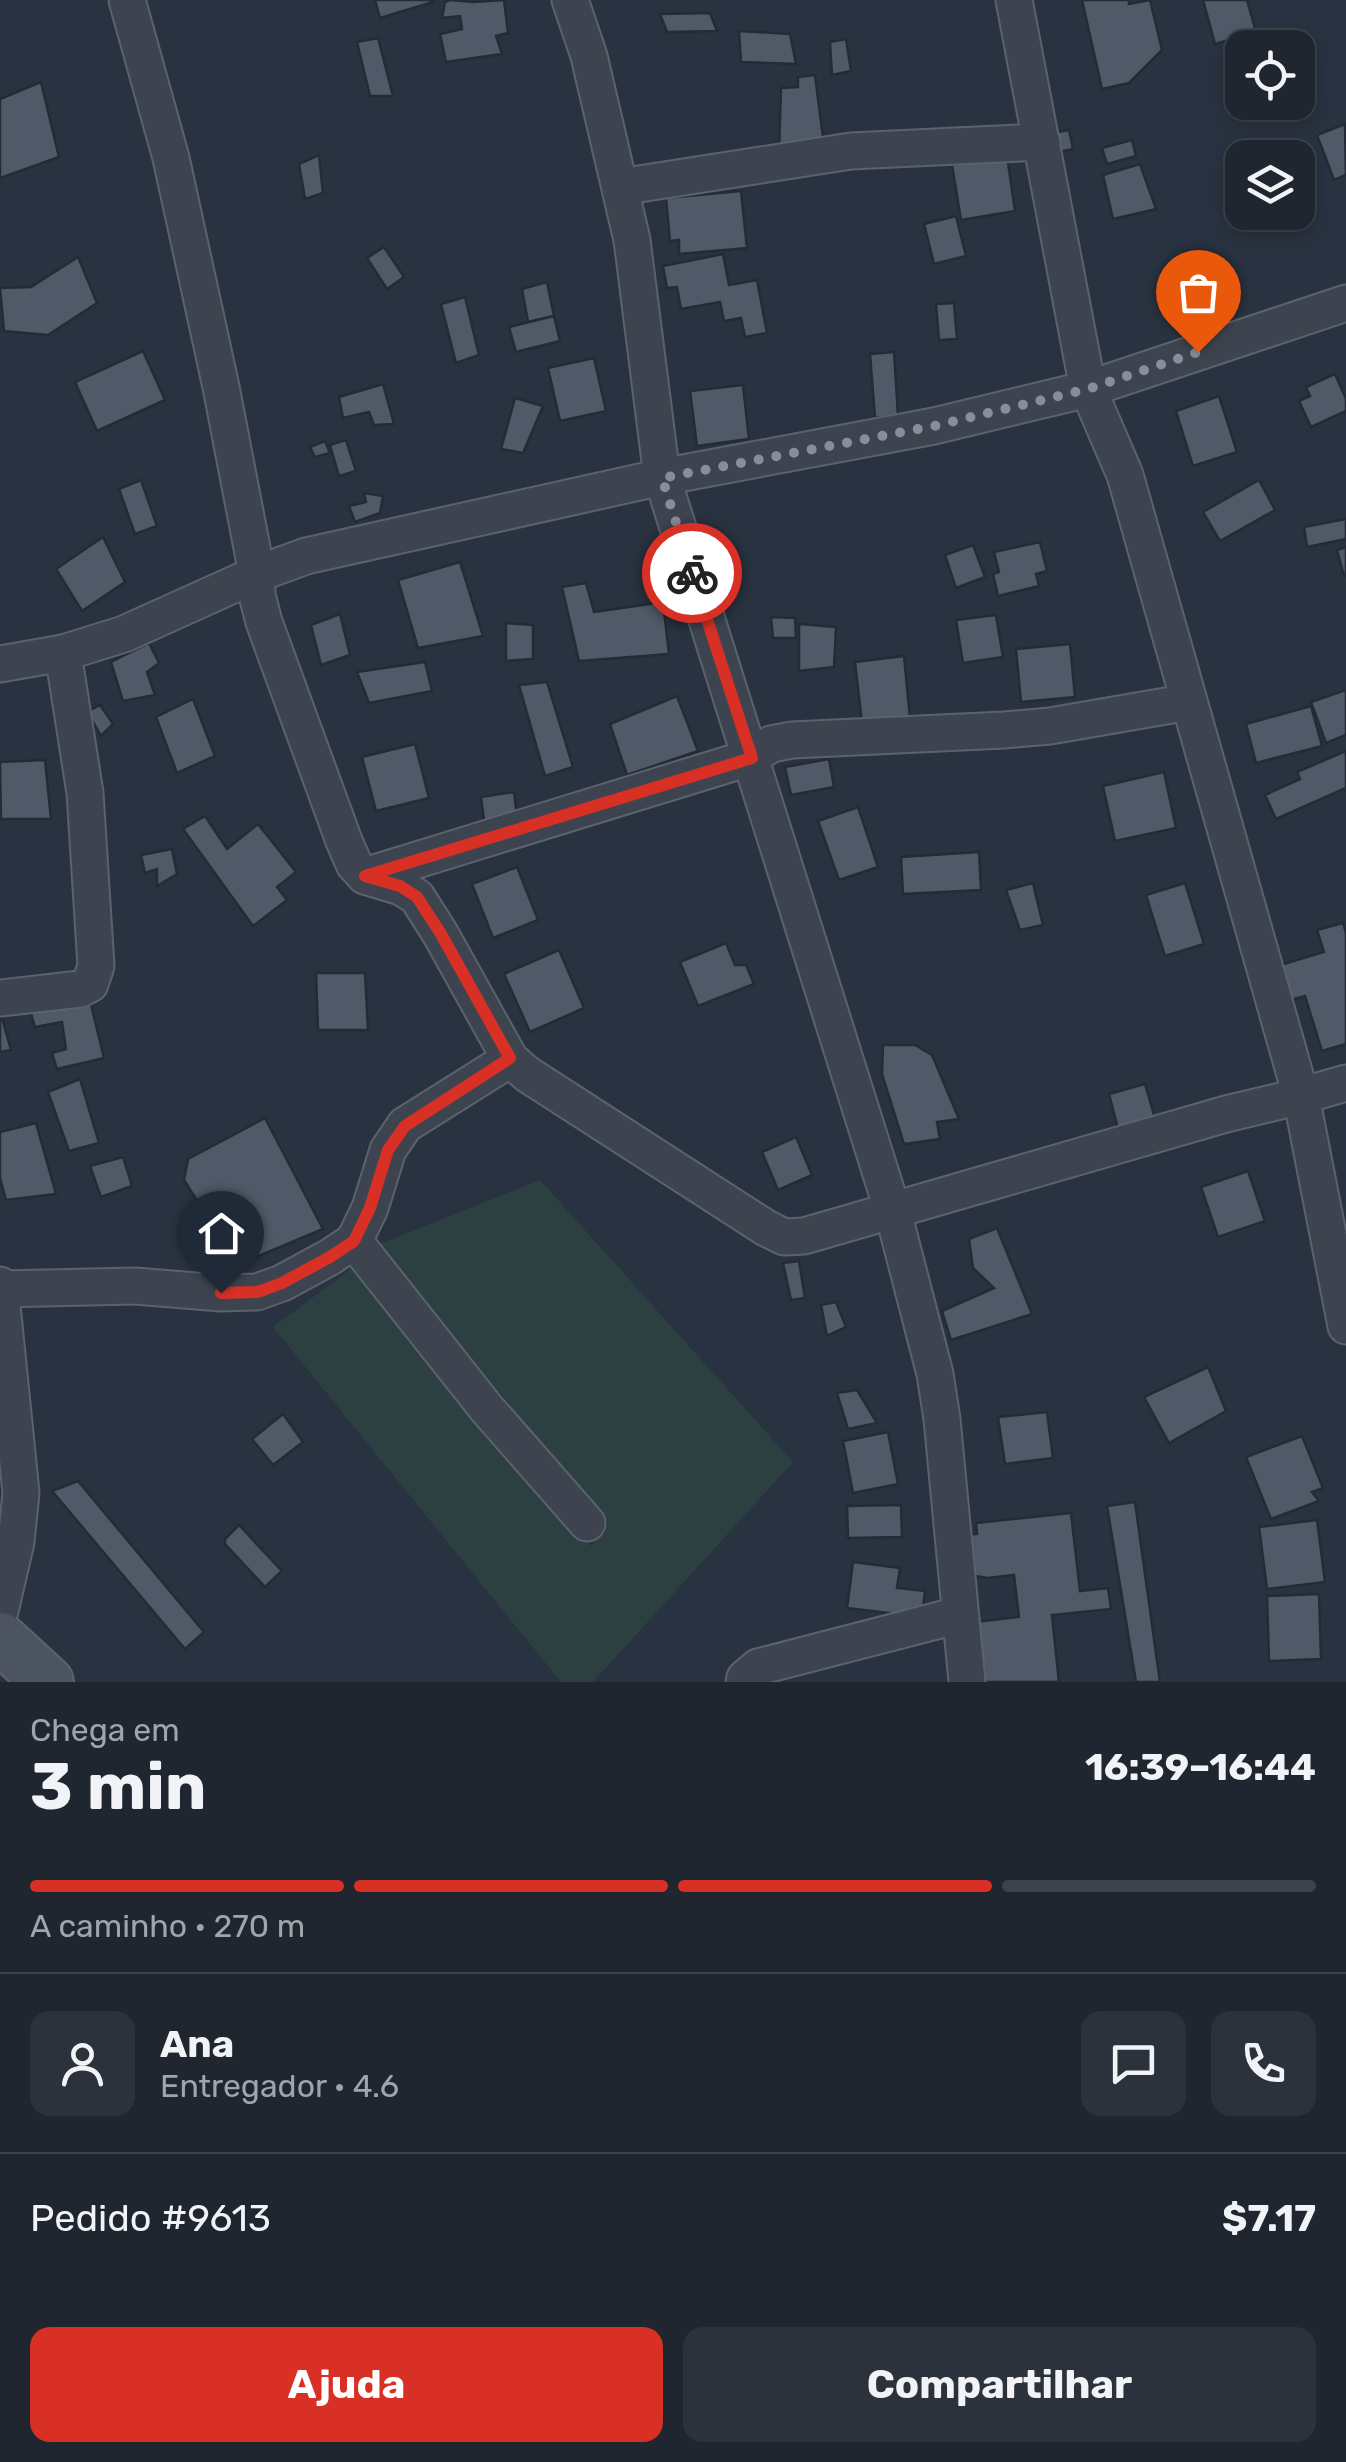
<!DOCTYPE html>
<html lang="pt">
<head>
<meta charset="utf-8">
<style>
	body { margin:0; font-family:Rubik,sans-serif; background:#2c323c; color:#f1f3f6; height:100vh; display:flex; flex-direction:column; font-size:38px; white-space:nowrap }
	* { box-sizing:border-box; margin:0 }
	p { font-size:32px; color:#a1a5ab }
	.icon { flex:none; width:55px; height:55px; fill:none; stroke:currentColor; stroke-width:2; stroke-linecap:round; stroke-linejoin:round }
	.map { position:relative; height:1682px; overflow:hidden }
	.details { display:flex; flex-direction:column; background:#1f2630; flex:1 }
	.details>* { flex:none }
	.buttons { position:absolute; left:1225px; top:30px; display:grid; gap:20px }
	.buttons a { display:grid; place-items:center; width:90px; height:90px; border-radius:20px; background:#1f2630; box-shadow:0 5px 15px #0003,0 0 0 2px #3c434c; font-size:50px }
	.pin { position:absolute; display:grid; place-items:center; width:85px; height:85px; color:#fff; margin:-102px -42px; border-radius:50% 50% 50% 0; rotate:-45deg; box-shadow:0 0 10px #0007 }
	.pin .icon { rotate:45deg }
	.courier { position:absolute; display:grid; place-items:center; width:100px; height:100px; margin:-50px; border:8px solid #d93025; border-radius:50%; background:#fff; color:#222; box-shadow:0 2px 12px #0007 }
	.head em { font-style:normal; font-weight:700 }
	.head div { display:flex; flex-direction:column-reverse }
	.head { display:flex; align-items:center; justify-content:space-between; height:170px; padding:0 30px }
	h1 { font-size:65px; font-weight:700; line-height:75px }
	.bar { display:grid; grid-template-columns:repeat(4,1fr); gap:15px 10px; align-content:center; height:120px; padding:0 30px }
	.bar i { height:12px; border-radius:8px; background:#3c434c }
	.bar .selected { background:#d93025 }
	.bar p { grid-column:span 4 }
	.line { display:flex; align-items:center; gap:25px; padding:0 30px; border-top:2px solid #3c434c }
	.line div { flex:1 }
	.round { display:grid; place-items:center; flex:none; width:105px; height:105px; border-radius:20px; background:#2c323c }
	.action { display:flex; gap:20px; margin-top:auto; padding:20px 30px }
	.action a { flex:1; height:115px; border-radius:20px; background:#d93025; color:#fff; font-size:40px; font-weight:700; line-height:115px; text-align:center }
	.action a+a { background:#2c323c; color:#f1f3f6 }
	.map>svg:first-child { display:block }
	.green { fill:#2c4042 }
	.building { fill:#505968; stroke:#242b37; stroke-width:2.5 }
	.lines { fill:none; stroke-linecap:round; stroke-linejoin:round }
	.minor-casing { stroke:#5b626d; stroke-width:39 }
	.secondary-casing { stroke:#5b626d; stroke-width:54 }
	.minor { stroke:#3d4450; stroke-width:35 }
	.secondary { stroke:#4c5462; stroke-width:50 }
	.done { stroke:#878e9a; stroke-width:10; stroke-dasharray:0 18 }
	.route { stroke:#d93025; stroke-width:12 }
</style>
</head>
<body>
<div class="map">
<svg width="1346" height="1682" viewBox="0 0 1346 1682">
	<rect width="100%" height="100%" fill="#293240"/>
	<polygon class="green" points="540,1180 793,1462 593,1682 561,1682 273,1327 351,1269 591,1546 608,1523 377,1245"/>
	<g class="building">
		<polygon points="375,0 432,0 433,2 380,18"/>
		<polygon points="450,0 473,2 504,0 508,33 496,36 502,54 446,62 440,34 462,29 460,16 442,18 445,2"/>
		<polygon points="1082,0 1129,0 1129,4 1150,0 1162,50 1129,83 1102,89"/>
		<polygon points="1203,0 1247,0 1256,32 1215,44"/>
		<polygon points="710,13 717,31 667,32 660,14"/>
		<polygon points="739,31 790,34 796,64 741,62"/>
		<polygon points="378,38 393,96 370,96 357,42"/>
		<polygon points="846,39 851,71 832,75 830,42"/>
		<polygon points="815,75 824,145 779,152 781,88 798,87 798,77"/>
		<polygon points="41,82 59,157 0,178 0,99"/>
		<polygon points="1345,124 1346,175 1334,180 1317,135"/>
		<polygon points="1069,130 1073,149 1055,153 1051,133"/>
		<polygon points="1132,140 1136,156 1107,164 1102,148"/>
		<polygon points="319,155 323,193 305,199 299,164"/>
		<polygon points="1007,156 1015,211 961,220 952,165"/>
		<polygon points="1140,164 1156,209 1113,219 1103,175"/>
		<polygon points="741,191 747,248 679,254 679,240 670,241 666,198"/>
		<polygon points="956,216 966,256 934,264 924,224"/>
		<polygon points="384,247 404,277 387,289 367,258"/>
		<polygon points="723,254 729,285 757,280 767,333 745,337 741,318 724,321 720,302 681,309 677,287 667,288 663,266"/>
		<polygon points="78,257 97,303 48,335 4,331 0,288 31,287"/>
		<polygon points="547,282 554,316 528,322 522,289"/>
		<polygon points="465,297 479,355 456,363 441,304"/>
		<polygon points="954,303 957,339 939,340 936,304"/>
		<polygon points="554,316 560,341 516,352 509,327"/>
		<polygon points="143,351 165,400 97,431 75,382"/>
		<polygon points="894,352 898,416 875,418 870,354"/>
		<polygon points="594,358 606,411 560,421 548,368"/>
		<polygon points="1335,374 1346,399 1346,411 1311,427 1299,401 1310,396 1306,387"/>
		<polygon points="383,384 394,424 374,425 369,412 343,418 339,397"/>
		<polygon points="743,385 749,439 697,446 690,391"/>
		<polygon points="1219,396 1237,452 1193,466 1176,411"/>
		<polygon points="515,398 543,406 523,453 501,449"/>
		<polygon points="346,440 356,471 339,476 330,445"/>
		<polygon points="325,441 330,453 315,457 310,447"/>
		<polygon points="141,480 157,526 135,534 119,489"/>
		<polygon points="1259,480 1275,510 1220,541 1203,512"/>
		<polygon points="364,493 383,496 380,513 355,522 349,506 366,502"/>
		<polygon points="1346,519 1346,539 1307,547 1304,527"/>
		<polygon points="103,537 125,582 82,611 56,569"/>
		<polygon points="1040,542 1047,571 1036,574 1039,586 998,596 993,574 999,572 994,552"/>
		<polygon points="973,545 985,577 956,588 945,555"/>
		<polygon points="1346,547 1346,575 1344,576 1337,550"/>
		<polygon points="460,562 483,636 418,648 398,580"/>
		<polygon points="586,583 594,612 663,602 669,654 579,661 562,587"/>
		<polygon points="340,614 350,655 321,665 311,625"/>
		<polygon points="996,615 1003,657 963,663 956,620"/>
		<polygon points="771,617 795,618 796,638 773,638"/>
		<polygon points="506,623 533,625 533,659 506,661"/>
		<polygon points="799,624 836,627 834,667 799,671"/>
		<polygon points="149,643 159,663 147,672 155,695 123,701 111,662"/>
		<polygon points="1070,644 1075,697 1021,702 1016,649"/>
		<polygon points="904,656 910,718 862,723 855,662"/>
		<polygon points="425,662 432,691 369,703 357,672"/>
		<polygon points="547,682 573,767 545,776 519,685"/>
		<polygon points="1346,690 1346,735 1326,743 1311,702"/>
		<polygon points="677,696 698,751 627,775 610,724"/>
		<polygon points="193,699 215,756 177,773 156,717"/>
		<polygon points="100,705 113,724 101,736 87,712"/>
		<polygon points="1311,706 1322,746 1256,763 1246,724"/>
		<polygon points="415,744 429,798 376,811 362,757"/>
		<polygon points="1346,751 1346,788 1276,819 1265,795 1300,779 1297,772"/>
		<polygon points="829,759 834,787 791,795 785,767"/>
		<polygon points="45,760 51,819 1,819 0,762"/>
		<polygon points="1164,772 1176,828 1115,841 1103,786"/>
		<polygon points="514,792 517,816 484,820 481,797"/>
		<polygon points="858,807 878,867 839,880 818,821"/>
		<polygon points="205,816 227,849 258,824 296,872 277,887 287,900 253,926 183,829"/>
		<polygon points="172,849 177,874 157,886 157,869 145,873 141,855"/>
		<polygon points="979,852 981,890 903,894 901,857"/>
		<polygon points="517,867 538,920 493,938 472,884"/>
		<polygon points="1033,883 1043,925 1020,930 1006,890"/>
		<polygon points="1185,883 1204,944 1165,956 1146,895"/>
		<polygon points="1343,923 1346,933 1346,1044 1322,1051 1305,996 1287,1001 1277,966 1324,952 1317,930"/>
		<polygon points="726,943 735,965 746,965 754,984 698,1006 680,962"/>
		<polygon points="559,950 584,1008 530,1032 504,974"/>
		<polygon points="316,973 365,973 368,1030 318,1030"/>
		<polygon points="89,996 104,1058 57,1069 52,1053 66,1049 62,1022 35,1027 28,1004"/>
		<polygon points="0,1018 2,1018 11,1050 0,1052"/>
		<polygon points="883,1045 915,1045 932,1055 959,1119 937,1122 940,1139 904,1144 882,1074"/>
		<polygon points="80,1079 99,1143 69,1151 48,1092"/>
		<polygon points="1145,1084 1157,1125 1120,1136 1109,1094"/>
		<polygon points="265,1118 323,1229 249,1260 214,1209 196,1199 184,1180 188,1159"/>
		<polygon points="36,1123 56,1194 6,1200 0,1178 0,1132"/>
		<polygon points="796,1137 812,1175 778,1190 762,1152"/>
		<polygon points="123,1157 132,1186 101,1197 90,1166"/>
		<polygon points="1248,1171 1265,1221 1218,1237 1201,1187"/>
		<polygon points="997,1228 1032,1314 951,1340 942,1311 994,1288 973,1268 969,1239"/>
		<polygon points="799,1261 805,1298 791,1300 783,1263"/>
		<polygon points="836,1302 846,1327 827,1336 821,1305"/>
		<polygon points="1208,1367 1226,1411 1169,1443 1144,1397"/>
		<polygon points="857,1390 877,1423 848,1429 837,1393"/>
		<polygon points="1047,1412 1053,1458 1005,1464 998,1417"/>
		<polygon points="283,1414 303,1442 273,1465 252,1439"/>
		<polygon points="888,1432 898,1484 853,1493 843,1441"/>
		<polygon points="1302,1436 1323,1488 1312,1492 1319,1501 1271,1519 1246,1457"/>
		<polygon points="78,1481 204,1632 185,1649 52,1491"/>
		<polygon points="1135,1502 1160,1682 1136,1682 1107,1506"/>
		<polygon points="901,1505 902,1537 848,1538 847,1506"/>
		<polygon points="1071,1513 1080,1591 1108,1588 1111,1609 1052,1615 1059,1682 973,1682 966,1623 1019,1617 1014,1575 988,1578 962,1574 957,1536 977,1534 976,1523"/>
		<polygon points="1317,1520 1325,1582 1267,1589 1259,1527"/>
		<polygon points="239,1525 282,1571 265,1587 225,1544 225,1539"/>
		<polygon points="853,1562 900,1568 897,1588 925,1591 922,1617 847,1608"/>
		<polygon points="1319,1594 1321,1659 1269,1661 1267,1596"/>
	</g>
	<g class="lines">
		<g class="minor-casing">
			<g id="minor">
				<polyline points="127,0 171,158 221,387 257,574 257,595 264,622 344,841 354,864 365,876 401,887 417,897 441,935 510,1059 527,1074 766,1228 784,1237 804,1236 1226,1114 1301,1096 1346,1083"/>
				<polyline points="570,0 589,56 632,240 662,477 893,1212 935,1374 942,1419 967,1682"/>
				<polyline points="1014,0 1088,389 1125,475 1301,1096 1346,1326"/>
				<polyline points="620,187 851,151 1042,142"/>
				<polyline points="0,664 63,653 124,634 257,574 306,556 662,477 934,426 1088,389 1346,303"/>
				<polyline points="365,876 752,757 771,744 792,740 1004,730 1050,726 1189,702"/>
				<polyline points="0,998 80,989 90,984 96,966 85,793 63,653"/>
				<polyline points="354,1241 487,1409 587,1523"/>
				<polyline points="0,1285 21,1493 16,1542 0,1611"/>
				<polyline points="0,1289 135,1286 221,1293 257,1292 282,1283 330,1257 354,1241 370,1208 388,1150 405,1125 510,1059"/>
				<polyline points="744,1682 745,1678 758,1667 959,1615"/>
			</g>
		</g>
		<g class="secondary-casing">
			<polyline id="secondary" points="0,1638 48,1682"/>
		</g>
		<use href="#minor" class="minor"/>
		<use href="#secondary" class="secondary"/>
	</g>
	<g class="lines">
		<polyline class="done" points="692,573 662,478 934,426 1088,389 1198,352"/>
		<polyline class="route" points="221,1293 258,1292 282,1283 330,1257 354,1241 370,1208 388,1150 405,1126 510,1058 441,934 417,897 400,886 365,876 752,758 692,573"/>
	</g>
</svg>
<div class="buttons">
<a><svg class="icon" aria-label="locate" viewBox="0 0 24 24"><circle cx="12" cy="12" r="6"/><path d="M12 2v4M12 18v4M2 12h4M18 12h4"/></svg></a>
<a><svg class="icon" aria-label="layers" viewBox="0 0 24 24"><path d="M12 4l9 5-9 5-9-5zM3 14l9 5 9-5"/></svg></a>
</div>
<div class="pin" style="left:1198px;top:352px;background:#ea580c"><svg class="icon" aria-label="bag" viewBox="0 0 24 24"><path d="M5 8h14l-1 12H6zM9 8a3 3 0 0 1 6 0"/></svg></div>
<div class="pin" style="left:221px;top:1293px;background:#1f2937"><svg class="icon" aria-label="home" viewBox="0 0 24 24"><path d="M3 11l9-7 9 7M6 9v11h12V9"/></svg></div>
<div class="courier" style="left:692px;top:573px"><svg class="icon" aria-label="bike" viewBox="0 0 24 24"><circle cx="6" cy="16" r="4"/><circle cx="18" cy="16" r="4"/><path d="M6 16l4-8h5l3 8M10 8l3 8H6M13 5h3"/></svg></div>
</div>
<section class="details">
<div class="head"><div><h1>3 min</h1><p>Chega em</p></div><em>16:39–16:44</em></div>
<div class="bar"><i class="selected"></i><i class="selected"></i><i class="selected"></i><i></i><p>A caminho · 270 m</p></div>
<div class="line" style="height:180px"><a class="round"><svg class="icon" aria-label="person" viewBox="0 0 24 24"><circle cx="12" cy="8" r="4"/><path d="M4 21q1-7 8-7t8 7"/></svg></a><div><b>Ana</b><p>Entregador · 4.6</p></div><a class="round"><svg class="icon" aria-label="chat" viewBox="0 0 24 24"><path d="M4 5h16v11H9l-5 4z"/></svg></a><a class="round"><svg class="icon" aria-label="phone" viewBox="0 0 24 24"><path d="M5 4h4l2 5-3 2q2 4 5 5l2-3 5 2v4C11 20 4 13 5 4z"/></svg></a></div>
<div class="line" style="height:130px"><div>Pedido #9613</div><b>$7.17</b></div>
<div class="action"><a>Ajuda</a><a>Compartilhar</a></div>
</section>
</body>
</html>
